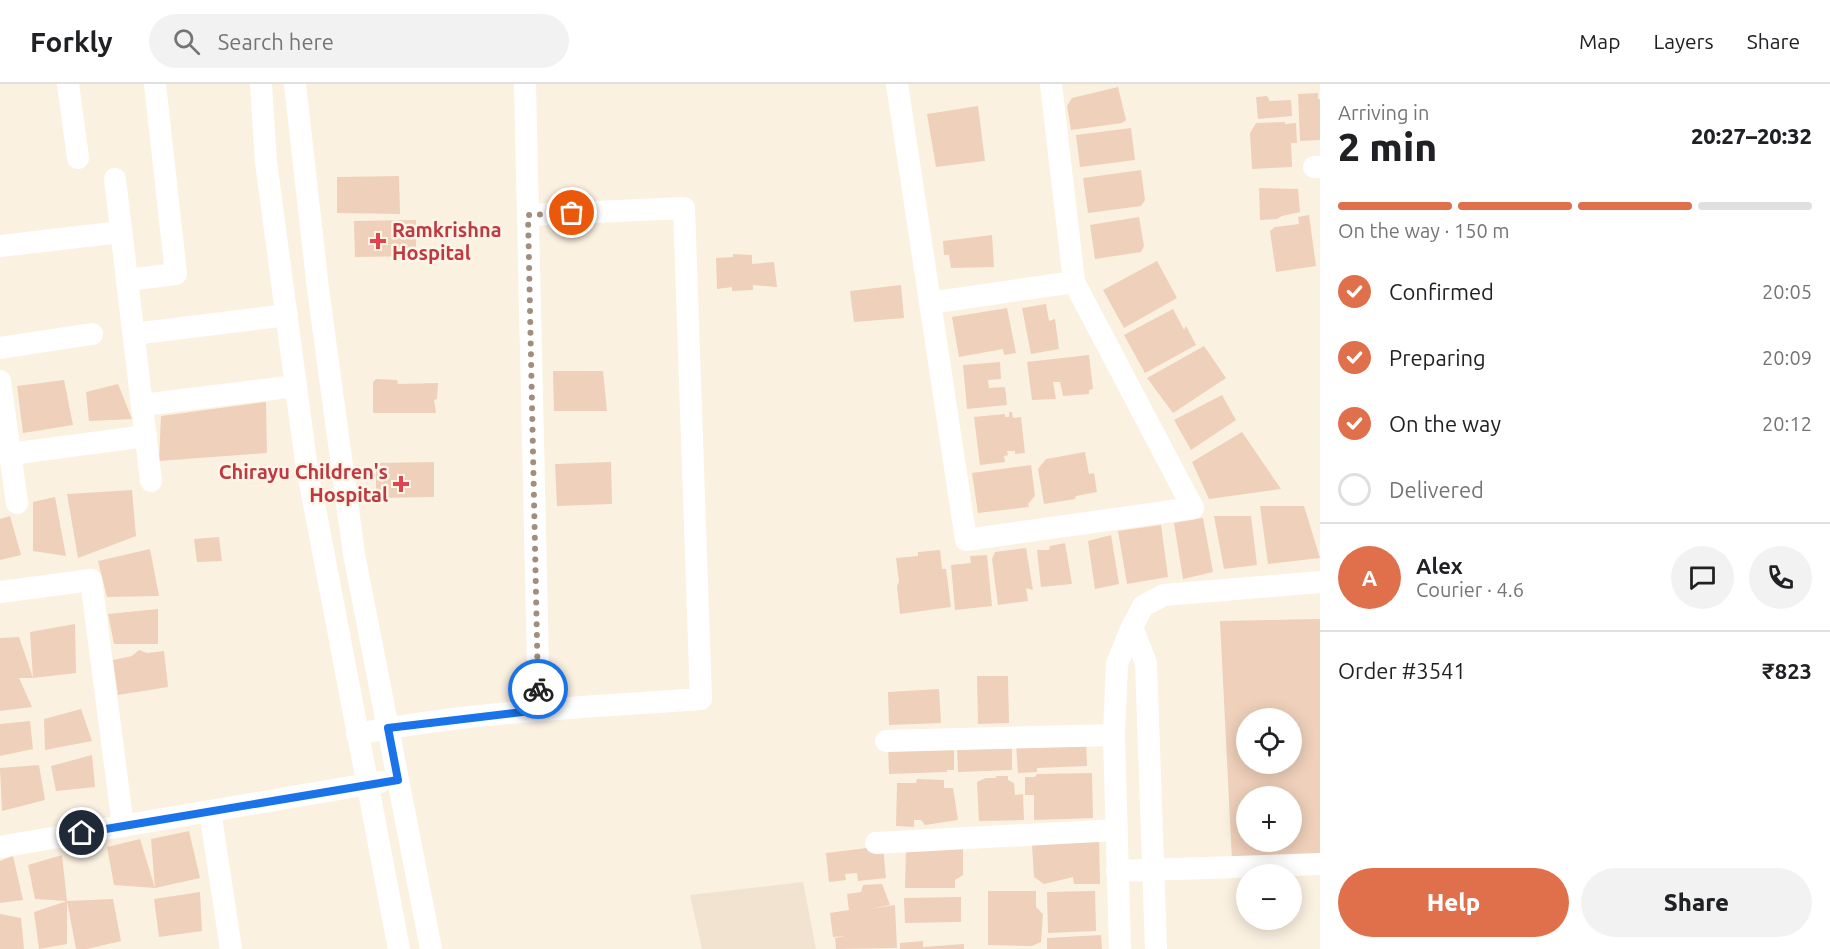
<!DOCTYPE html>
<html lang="en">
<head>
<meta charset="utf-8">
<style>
	body { margin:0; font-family:Ubuntu,sans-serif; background:#f2f2f2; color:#202124; height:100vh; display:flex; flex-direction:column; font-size:22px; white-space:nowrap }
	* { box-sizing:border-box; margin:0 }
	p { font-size:20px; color:#757577 }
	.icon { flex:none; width:33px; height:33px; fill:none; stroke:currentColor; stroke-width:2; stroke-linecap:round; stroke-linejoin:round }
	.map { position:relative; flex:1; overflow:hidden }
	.details { display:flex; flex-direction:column; background:#fff; width:510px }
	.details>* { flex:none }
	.fabs { position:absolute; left:1236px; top:624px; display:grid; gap:12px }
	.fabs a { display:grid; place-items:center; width:66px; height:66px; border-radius:50%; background:#fff; box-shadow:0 3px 15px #0003; font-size:30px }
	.pin { position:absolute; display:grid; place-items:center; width:51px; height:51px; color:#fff; margin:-26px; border:3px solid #fff; border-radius:50%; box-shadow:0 2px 6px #0007 }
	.courier { position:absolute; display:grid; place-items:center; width:60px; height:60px; margin:-30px; border:4px solid #1a73e8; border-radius:50%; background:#fff; color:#222; box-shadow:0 2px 8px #0007 }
	.headline em { font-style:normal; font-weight:800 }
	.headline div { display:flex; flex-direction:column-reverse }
	.headline { display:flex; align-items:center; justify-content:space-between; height:102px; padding:0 18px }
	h1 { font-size:39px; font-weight:800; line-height:45px }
	.bar { display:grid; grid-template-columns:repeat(4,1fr); gap:9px 6px; align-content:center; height:72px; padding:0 18px }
	.bar i { height:8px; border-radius:4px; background:#e0e0e0 }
	.bar .active { background:#e06f4b }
	.bar p { grid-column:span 4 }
	.line { display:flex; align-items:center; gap:15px; padding:0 18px; border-top:2px solid #e0e0e0 }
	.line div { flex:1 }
	.round { display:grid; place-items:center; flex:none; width:63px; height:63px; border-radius:32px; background:#f2f2f2 }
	ol { padding:0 18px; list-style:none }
	li { display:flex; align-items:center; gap:18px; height:66px }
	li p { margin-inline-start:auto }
	li .icon { padding:6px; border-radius:50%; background:#e06f4b; color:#fff; stroke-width:4 }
	li:last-child { color:#757577 }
	li i { width:33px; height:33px; border:3px solid #e0e0e0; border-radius:50% }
	.cta { display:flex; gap:12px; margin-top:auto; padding:12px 18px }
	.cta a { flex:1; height:69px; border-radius:36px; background:#e06f4b; color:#fff; font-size:24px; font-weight:800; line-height:69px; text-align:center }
	.cta a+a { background:#f2f2f2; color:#202124 }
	header { display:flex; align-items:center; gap:36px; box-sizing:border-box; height:84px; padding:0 30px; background:#fff; border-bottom:2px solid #e0e0e0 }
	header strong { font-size:28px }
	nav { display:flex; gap:33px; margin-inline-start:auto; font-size:21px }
	.search { width:420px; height:54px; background:#f2f2f2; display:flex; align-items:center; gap:15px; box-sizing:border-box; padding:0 21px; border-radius:33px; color:#757577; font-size:22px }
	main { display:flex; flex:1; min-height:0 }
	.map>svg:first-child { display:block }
	.residential { fill:#f2e3d0 }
	.building { fill:#efd0ba; fill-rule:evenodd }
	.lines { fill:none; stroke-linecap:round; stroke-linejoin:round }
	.minor { stroke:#fff; stroke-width:22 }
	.done { stroke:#a18e7e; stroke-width:6; stroke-dasharray:0 10.8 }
	.route { stroke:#1a73e8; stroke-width:8 }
	.health-dot { fill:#e0444e; stroke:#fef5e7; stroke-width:2 }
	.labels { text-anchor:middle; stroke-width:5; stroke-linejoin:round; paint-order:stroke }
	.health-label { font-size:20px; font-weight:bold; fill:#be3a42; stroke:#fef5e7; text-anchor:start }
</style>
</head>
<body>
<header>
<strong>Forkly</strong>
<div class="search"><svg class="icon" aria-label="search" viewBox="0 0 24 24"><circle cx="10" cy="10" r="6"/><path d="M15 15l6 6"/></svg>Search here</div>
<nav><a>Map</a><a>Layers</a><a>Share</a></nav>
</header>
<main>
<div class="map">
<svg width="1320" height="865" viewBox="0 0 1320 865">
	<rect width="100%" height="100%" fill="#fbf1e1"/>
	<polygon class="residential" points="803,798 816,865 702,865 690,811"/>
	<g class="building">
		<polygon points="1118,3 1126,36 1122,39 1071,46 1067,22 1072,14"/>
		<polygon points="1318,9 1318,15 1320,15 1320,56 1300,57 1298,10"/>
		<polygon points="1267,12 1270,17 1291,16 1292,32 1258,35 1256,13"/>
		<polygon points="978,22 985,77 936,83 927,30"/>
		<polygon points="1285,38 1285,40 1296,39 1297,59 1291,59 1292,83 1252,85 1250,49 1256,39"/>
		<polygon points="1131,44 1135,76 1080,83 1076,51"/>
		<polygon points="1141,86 1145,116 1141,122 1088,129 1083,94"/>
		<polygon points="399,92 400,130 337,129 337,93"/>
		<polygon points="1259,104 1298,105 1300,128 1282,132 1277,135 1260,136"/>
		<polygon points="1309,131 1316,182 1276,188 1270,147 1275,143 1299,140 1298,133"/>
		<polygon points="1139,133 1144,162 1141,168 1095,175 1090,141"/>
		<polygon points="416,136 416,172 355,173 354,137"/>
		<polygon points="992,151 994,183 951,184 949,171 944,171 943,157"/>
		<polygon points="733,170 752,171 752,180 774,178 777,203 753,201 753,206 732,207 732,203 717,205 716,174 733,173"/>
		<polygon points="1157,177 1177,214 1124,244 1103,206"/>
		<polygon points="901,201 904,234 854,238 850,207"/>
		<polygon points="1046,220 1049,237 1055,235 1059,265 1031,270 1022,224"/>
		<polygon points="1007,224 1016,269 1004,271 1003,265 959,273 952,233"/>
		<polygon points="1173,225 1184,246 1186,242 1196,261 1145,289 1124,251"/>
		<polygon points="1204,262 1226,294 1173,329 1147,294"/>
		<polygon points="1089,271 1093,305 1089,306 1089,310 1063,312 1060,298 1053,298 1056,315 1032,316 1027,278"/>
		<polygon points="1000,278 1001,295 988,296 989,304 1005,303 1007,321 967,325 963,281"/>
		<polygon points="553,287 603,287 607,327 554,327"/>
		<polygon points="376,295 397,296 398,300 438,299 437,315 434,316 436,329 373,329 373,298"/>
		<polygon points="64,296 73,341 23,349 17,302"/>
		<polygon points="118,300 132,335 89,337 86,308"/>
		<polygon points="1222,311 1236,336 1191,366 1174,336"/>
		<polygon points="266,318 267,369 159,377 161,332"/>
		<polygon points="1009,328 1012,328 1013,334 1021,333 1025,369 1015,370 1015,367 1007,367 1008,371 1004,372 1005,378 980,381 974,333 1005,330 1005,333 1009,333"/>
		<polygon points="1242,348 1281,405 1209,415 1192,378"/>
		<polygon points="1085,368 1089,390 1094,389 1097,408 1076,412 1075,415 1044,420 1038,385 1046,375"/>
		<polygon points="434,378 434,413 376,414 376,379"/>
		<polygon points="611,378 612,420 557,422 555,380"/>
		<polygon points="1031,381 1035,412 1028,420 1029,423 978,429 972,389"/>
		<polygon points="132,406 136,452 78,474 67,410"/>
		<polygon points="55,413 66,472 33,467 33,418"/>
		<polygon points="1260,422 1304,422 1320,474 1268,480"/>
		<polygon points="10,432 21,471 0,476 0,435"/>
		<polygon points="1214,432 1251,432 1257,481 1224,485"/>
		<polygon points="1203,434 1213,488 1183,495 1174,439"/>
		<polygon points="1161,441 1168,493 1127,500 1118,447"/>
		<polygon points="1111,451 1119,500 1095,505 1088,457"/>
		<polygon points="219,453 222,477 197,478 194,455"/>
		<polygon points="1065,459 1072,500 1041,503 1037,466 1049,466 1050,462"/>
		<polygon points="1026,464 1033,506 1026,504 1028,517 998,521 992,475 995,468"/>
		<polygon points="150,465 159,512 107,513 98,477"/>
		<polygon points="940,466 942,485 946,485 951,523 900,530 897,502 899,498 896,474 918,472 918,468"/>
		<polygon points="987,471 992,522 955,526 951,481 971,479 970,472"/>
		<polygon points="158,525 158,560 114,560 108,530"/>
		<path d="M1320 535V774L1232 777 1220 537ZM1246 634H1292V680H1246ZM1246 712H1292V758H1246Z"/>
		<polygon points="75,540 76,589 33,594 30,548"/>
		<polygon points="19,553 33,594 19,594 32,623 0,627 0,554"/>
		<polygon points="139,566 147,569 164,567 168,603 118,611 113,576 132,572"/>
		<polygon points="977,592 1008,592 1009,639 978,640"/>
		<polygon points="939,605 941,639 889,641 888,608"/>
		<polygon points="81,625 92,657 45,666 44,635"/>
		<polygon points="30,637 33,665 0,672 0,640"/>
		<polygon points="1086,657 1087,682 1037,684 1037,688 1018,689 1016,660"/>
		<polygon points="954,658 954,686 947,686 947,688 889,690 888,659"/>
		<polygon points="1012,658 1012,686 958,688 957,659"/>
		<polygon points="92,671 95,703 56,707 51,682"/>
		<polygon points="39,681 45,716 2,727 0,684"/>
		<polygon points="1092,689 1093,734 1034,736 1034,711 1025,711 1025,693 1035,693 1037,690"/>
		<polygon points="996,692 1008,692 1008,696 1014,699 1015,711 1023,710 1024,736 979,737 977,698 986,694 996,694"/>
		<polygon points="917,695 944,696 944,704 953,704 958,736 925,741 921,736 914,736 914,743 896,742 897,699 916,699"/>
		<polygon points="189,747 200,794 155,804 151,755"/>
		<polygon points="1099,753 1100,800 1074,800 1073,793 1044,800 1034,793 1032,761"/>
		<polygon points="140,755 155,804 114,801 107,763"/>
		<polygon points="883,762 886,794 858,797 857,789 845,790 846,796 829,798 826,769"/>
		<polygon points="906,762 963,762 963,791 955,796 955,804 905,804"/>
		<polygon points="62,771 67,817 67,860 39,865 34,828 67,817 35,815 28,781"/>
		<polygon points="13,772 23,816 0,819 0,777"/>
		<polygon points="882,800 890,821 870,825 895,821 897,864 836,865 835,854 845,852 833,853 830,829 849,826 847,810 861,808 863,801"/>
		<polygon points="988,807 1036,807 1036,823 1043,830 1041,858 1032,862 988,861"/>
		<polygon points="1095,807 1096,847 1048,849 1047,808"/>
		<polygon points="200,808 202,847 159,853 154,815"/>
		<polygon points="961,813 961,838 905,839 904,814"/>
		<polygon points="113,815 121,857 87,865 76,865 67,817"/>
		<polygon points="0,830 21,834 24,865 0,865"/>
		<polygon points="1101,851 1102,865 1047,865 1047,854"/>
		<polygon points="923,857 923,863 964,860 964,865 900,865 900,859"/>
	</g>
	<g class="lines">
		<g class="minor">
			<polyline points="68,0 78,74"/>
			<polyline points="261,0 266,78 306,378 399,865"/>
			<polyline points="295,0 318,205 354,470 431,865"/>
			<polyline points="525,0 539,626"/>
			<polyline points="897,0 966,456 1193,424 1074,198 1051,0"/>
			<polyline points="1314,83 1320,83"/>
			<polyline points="115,95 151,397"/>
			<polyline points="0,162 121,148"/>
			<polyline points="127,196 176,190 155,0"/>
			<polyline points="930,219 1074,198"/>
			<polyline points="134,250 287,231"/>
			<polyline points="0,264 92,250"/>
			<polyline points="0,297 17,419"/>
			<polyline points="142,321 296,302"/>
			<polyline points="10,370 146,352"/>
			<polyline points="0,508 91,496 123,742"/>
			<polyline points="1132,543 1146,579 1156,865"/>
			<path d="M357 650C470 628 586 623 701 615L684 124 528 131"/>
			<polyline points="886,657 1114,651"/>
			<polyline points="210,727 231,865"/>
			<polyline points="876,759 1116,746"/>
			<polyline points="0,763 380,698"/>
			<polyline points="1117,787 1320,780"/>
			<polyline points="1120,865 1114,651 1117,580 1132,543 1143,522 1164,511 1320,498"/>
		</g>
	</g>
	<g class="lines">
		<polyline class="done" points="538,605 528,131 572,129"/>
		<polyline class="route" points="82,749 398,696 388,644 539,626 538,605"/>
	</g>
	<g class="health-dot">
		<path d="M375 148h6v6h6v6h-6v6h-6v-6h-6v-6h6z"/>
		<path d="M398 391h6v6h6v6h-6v6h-6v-6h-6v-6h6z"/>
	</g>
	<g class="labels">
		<g class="health-label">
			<text x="392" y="153">Ramkrishna<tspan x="392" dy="23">Hospital</tspan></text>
			<text x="388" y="395" text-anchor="end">Chirayu Children's<tspan x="388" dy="23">Hospital</tspan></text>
		</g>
	</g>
</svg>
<div class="fabs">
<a><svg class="icon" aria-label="locate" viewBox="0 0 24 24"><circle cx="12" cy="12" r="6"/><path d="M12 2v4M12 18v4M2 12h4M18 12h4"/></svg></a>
<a>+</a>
<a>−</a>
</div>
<div class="pin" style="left:572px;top:129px;background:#ea580c"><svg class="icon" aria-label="bag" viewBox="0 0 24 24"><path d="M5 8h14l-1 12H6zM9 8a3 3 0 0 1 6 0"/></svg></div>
<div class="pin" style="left:82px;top:749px;background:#1f2937"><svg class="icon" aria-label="home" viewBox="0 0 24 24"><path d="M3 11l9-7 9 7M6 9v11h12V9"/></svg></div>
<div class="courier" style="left:538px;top:605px"><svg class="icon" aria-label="bike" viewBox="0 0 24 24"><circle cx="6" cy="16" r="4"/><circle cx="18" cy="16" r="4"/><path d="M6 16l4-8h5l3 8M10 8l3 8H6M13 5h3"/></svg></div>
</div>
<section class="details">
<div class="headline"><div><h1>2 min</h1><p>Arriving in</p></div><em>20:27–20:32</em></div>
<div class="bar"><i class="active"></i><i class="active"></i><i class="active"></i><i></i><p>On the way · 150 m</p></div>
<ol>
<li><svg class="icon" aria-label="check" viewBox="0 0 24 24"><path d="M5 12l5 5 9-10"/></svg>Confirmed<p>20:05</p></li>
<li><svg class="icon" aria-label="check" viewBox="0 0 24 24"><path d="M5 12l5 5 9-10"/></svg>Preparing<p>20:09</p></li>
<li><svg class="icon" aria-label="check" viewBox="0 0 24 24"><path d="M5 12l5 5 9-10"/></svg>On the way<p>20:12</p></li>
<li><i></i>Delivered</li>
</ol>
<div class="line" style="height:108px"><b class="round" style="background:#e06f4b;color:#fff">A</b><div><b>Alex</b><p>Courier · 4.6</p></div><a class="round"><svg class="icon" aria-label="chat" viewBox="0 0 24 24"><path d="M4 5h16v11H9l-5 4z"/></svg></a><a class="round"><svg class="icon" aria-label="phone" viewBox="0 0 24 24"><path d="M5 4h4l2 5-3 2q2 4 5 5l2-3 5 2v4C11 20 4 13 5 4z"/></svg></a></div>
<div class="line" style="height:78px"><div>Order #3541</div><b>₹823</b></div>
<div class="cta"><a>Help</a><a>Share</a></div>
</section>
</main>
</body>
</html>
